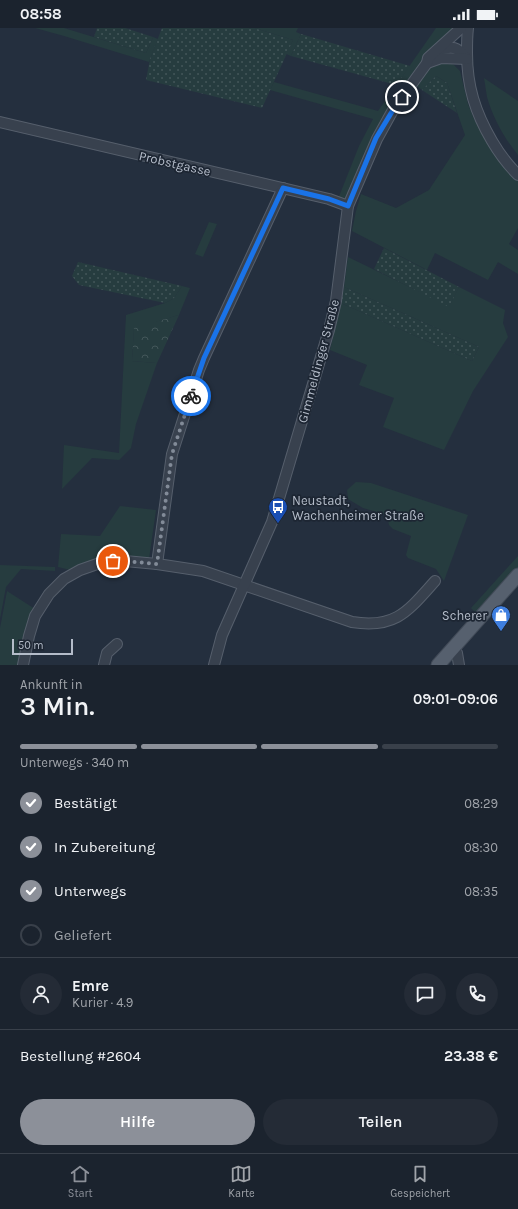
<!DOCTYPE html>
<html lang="de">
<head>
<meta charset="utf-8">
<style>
	body { margin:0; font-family:Karla,sans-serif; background:#242b36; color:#f1f3f6; height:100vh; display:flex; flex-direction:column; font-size:15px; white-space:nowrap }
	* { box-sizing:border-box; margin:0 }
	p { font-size:13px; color:#a0a4aa }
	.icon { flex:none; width:22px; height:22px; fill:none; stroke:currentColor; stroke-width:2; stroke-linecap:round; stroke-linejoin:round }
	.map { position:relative; height:637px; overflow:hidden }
	.panel { display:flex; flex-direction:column; background:#1b232e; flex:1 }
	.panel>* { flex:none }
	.scale { position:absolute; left:12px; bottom:10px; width:61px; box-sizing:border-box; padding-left:4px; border:2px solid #b4bcc9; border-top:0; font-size:11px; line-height:14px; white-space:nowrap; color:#b4bcc9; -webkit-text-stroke:3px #1d2633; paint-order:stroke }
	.pin { position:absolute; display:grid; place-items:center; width:34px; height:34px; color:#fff; margin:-17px; border:2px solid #fff; border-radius:50%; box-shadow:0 1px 4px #0007 }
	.courier { position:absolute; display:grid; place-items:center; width:40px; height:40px; margin:-20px; border:3px solid #1a73e8; border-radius:50%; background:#fff; color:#222; box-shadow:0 1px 5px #0007 }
	.summary em { font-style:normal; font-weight:600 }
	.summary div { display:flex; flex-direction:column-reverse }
	.summary { display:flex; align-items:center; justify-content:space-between; height:68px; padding:0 20px }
	h1 { font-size:26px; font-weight:600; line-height:30px }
	.bar { display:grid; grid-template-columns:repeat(4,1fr); gap:6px 4px; align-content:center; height:48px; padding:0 20px }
	.bar i { height:5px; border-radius:3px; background:#39404a }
	.bar .on { background:#8c9099 }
	.bar p { grid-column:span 4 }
	.line { display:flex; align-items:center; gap:10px; padding:0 20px; border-top:1px solid #39404a }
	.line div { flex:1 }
	.round { display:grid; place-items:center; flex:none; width:42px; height:42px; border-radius:21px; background:#242b36 }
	ol { padding:0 20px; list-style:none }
	li { display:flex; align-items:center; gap:12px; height:44px }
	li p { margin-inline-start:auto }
	li .icon { padding:4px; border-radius:50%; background:#8c9099; color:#fff; stroke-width:4 }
	li:last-child { color:#a0a4aa }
	li i { width:22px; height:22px; border:2px solid #39404a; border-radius:50% }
	.primary-button { display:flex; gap:8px; margin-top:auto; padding:8px 20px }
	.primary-button a { flex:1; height:46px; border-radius:24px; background:#8c9099; color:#fff; font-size:16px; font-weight:600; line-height:46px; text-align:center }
	.primary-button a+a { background:#242b36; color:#f1f3f6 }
	.status { display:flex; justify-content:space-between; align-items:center; height:28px; padding:0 20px; background:#1b232e; direction:ltr }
	.status svg { height:11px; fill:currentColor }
	.menu { display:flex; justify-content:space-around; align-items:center; height:56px; border-top:1px solid #39404a; background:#1b232e; font-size:11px; color:#a0a4aa }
	.menu a { display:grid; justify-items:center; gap:2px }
	.menu .on { color:#8c9099 }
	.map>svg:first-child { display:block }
	.grass { fill:#263c3f }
	.forest { fill:url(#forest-crowns) }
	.garden { fill:url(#garden-dots) }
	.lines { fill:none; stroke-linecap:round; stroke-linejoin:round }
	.minor-casing { stroke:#565f6c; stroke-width:12 }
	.major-casing { stroke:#414a57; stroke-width:15 }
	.minor { stroke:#38414e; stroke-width:10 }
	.major { stroke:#56606e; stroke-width:13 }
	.done { stroke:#828b98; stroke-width:4; stroke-dasharray:0 7.2 }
	.route { stroke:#1a73e8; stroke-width:5 }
	.labels { text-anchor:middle; stroke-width:3.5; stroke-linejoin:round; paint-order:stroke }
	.street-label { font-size:13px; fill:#b4bcc9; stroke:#1d2633 }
	.poi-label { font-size:13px; fill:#b4bcc9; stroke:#1d2633; text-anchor:start }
</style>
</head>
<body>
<div class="status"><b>08:58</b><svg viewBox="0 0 49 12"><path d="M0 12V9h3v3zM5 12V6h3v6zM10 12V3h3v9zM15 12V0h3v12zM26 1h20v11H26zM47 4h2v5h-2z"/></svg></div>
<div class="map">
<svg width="518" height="637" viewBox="0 0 518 637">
	<defs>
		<pattern id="forest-crowns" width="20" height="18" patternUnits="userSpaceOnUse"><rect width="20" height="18" fill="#263c3f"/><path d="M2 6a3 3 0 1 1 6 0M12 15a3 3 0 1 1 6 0" fill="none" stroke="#435659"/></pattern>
		<pattern id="garden-dots" width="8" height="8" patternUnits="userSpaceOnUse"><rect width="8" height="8" fill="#263c3f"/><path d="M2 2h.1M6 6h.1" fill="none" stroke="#435659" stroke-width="1.8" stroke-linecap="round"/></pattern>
	</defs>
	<rect width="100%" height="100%" fill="#242f3e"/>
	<g class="grass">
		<polygon points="35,0 64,0 146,25 153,9 158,11 149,34 64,8"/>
		<polygon points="254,0 298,0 296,4 301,6 291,28 286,26 293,12"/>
		<polygon points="436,0 457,0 422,33 346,174 338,171 359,118 373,91 270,62 274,54 378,83"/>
		<polygon points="446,33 454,37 460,43 468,76 474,91 481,104 506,139 518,152 518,200 509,216 518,222 518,246 498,234 488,252 435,225 427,242 352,203 356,183 361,166 396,180 429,162 465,107 447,55 436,48 422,62 415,57 428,39"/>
		<path d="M484 50 518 73V127C504 110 493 90 487 69 486 63 485 56 484 50Z"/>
		<polygon points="209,194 217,196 203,229 195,226"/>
		<polygon points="348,229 449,278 459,259 505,282 503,295 508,309 473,363 444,422 383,399 394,370 359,357 367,337 330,322 341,275 472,333 479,319 344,259"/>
		<polygon points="182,258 190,260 179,287 134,301 132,333 157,335 136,396 131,420 119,432 92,430 62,461 64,417 119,425 126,287 165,275 174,270"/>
		<polygon points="356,454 371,455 468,487 444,553 436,541 408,530 406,527 411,508 393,501 389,497 387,487 363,480 348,471 347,462"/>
		<polygon points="120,478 156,482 149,531 109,528 85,535 70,542 58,539 61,506 100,508"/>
		<polygon points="518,528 518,542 477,586 471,580"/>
		<polygon points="0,537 55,539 55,543 21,541 6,559 0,591"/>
		<polygon points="7,563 35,581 27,598 19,637 0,637 0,600"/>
	</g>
	<polygon class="forest" points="179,287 157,335 132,333 134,300"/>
	<g class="garden">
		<polygon points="97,0 125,0 153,9 146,25 94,9"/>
		<polygon points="162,0 254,0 293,12 262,80 146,52 150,31"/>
		<polygon points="301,6 410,38 396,57 291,28"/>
		<polygon points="436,48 447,55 457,85 422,62"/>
		<polygon points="384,220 459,259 449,279 374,241"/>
		<polygon points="78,234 182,258 174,270 165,275 79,257 72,248"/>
		<polygon points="344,259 479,319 472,333 341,275"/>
	</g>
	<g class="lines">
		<g class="minor-casing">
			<g id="minor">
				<path d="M468 0C467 8 467 16 467 25 467 58 475 84 492 113 499 125 508 137 518 147"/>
				<path d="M437 22C453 18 457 18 467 31"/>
				<polyline points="427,35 441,30 467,31"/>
				<polyline points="0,94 329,171 348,178"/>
				<polyline points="157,536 172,426 199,342 204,330 283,160"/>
				<polyline points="454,620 457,625 459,637"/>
				<path d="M23 637 29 608 35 588 49 566 64 551 80 542 100 535 113 533H125L157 536 203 543 352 594C396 601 408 583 435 553"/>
				<polyline points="104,637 107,625 117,616"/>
				<polyline points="214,637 222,607 272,494 329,302 336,273 348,178 377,111 393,82 427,35 428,30 461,0"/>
			</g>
		</g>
		<g class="major-casing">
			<polyline id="major" points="438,637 518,547"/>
		</g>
		<use href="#minor" class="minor"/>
		<use href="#major" class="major"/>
	</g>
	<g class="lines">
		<polyline class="done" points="113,533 125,533 157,536 172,426 191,368"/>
		<polyline class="route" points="191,368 204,330 283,160 329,171 348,178 376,110 393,82 402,69"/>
	</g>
	<defs>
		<g id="bus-pin" transform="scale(1)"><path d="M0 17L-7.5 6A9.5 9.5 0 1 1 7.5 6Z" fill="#1a4fb4" stroke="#1d2633"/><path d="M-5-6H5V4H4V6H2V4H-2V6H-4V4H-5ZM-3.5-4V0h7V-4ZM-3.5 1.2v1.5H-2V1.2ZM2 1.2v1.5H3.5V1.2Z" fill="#fff"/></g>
		<g id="shop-pin" transform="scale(1)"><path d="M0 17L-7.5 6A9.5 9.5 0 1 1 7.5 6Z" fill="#3f7fe0" stroke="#1d2633"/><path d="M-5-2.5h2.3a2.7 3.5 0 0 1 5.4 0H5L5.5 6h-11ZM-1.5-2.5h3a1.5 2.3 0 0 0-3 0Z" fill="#fff"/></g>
	</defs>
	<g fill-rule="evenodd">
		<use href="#bus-pin" x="278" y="479"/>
		<use href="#shop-pin" x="501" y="587"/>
	</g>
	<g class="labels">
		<g class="street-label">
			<text transform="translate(175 135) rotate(13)" y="5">Probstgasse</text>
			<text transform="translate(318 333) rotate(-75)" y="5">Gimmeldinger Straße</text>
		</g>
		<g class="poi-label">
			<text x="292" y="477">Neustadt,<tspan x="292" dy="15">Wachenheimer Straße</tspan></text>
			<text x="487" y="592" text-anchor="end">Scherer</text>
		</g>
	</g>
</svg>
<div class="scale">50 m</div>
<div class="pin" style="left:113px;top:533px;background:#ea580c"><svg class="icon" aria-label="bag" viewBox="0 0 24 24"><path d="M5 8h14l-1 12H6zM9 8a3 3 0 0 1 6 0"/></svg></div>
<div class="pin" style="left:402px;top:69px;background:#1f2937"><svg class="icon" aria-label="home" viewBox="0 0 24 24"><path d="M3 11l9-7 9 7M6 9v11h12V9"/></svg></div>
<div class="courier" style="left:191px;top:368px"><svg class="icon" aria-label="bike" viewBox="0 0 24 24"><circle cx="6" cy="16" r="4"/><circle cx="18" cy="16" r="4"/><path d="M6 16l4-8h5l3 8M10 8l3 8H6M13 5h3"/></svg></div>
</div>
<section class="panel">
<div class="summary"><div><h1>3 Min.</h1><p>Ankunft in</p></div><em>09:01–09:06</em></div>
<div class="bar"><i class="on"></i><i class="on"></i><i class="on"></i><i></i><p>Unterwegs · 340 m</p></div>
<ol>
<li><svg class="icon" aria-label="check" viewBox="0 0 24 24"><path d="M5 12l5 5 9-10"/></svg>Bestätigt<p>08:29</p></li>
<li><svg class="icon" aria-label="check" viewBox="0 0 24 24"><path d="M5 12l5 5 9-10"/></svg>In Zubereitung<p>08:30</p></li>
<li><svg class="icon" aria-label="check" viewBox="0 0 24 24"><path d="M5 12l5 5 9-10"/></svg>Unterwegs<p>08:35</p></li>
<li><i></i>Geliefert</li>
</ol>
<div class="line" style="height:72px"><a class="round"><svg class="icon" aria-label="person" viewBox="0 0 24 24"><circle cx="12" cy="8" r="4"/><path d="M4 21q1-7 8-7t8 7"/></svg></a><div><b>Emre</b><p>Kurier · 4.9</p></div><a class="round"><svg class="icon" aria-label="chat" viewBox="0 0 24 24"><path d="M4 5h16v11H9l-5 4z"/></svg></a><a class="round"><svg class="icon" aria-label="phone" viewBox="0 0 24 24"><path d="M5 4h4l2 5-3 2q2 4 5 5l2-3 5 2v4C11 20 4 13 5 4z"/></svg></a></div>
<div class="line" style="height:52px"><div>Bestellung #2604</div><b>23.38 €</b></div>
<div class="primary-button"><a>Hilfe</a><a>Teilen</a></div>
</section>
<nav class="menu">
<a class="on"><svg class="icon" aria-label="home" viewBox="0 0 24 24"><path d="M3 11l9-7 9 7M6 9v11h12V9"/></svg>Start</a>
<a><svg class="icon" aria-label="map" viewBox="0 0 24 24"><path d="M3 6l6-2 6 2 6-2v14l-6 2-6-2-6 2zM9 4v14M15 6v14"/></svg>Karte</a>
<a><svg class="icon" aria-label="saved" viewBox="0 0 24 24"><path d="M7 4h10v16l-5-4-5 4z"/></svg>Gespeichert</a>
</nav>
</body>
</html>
